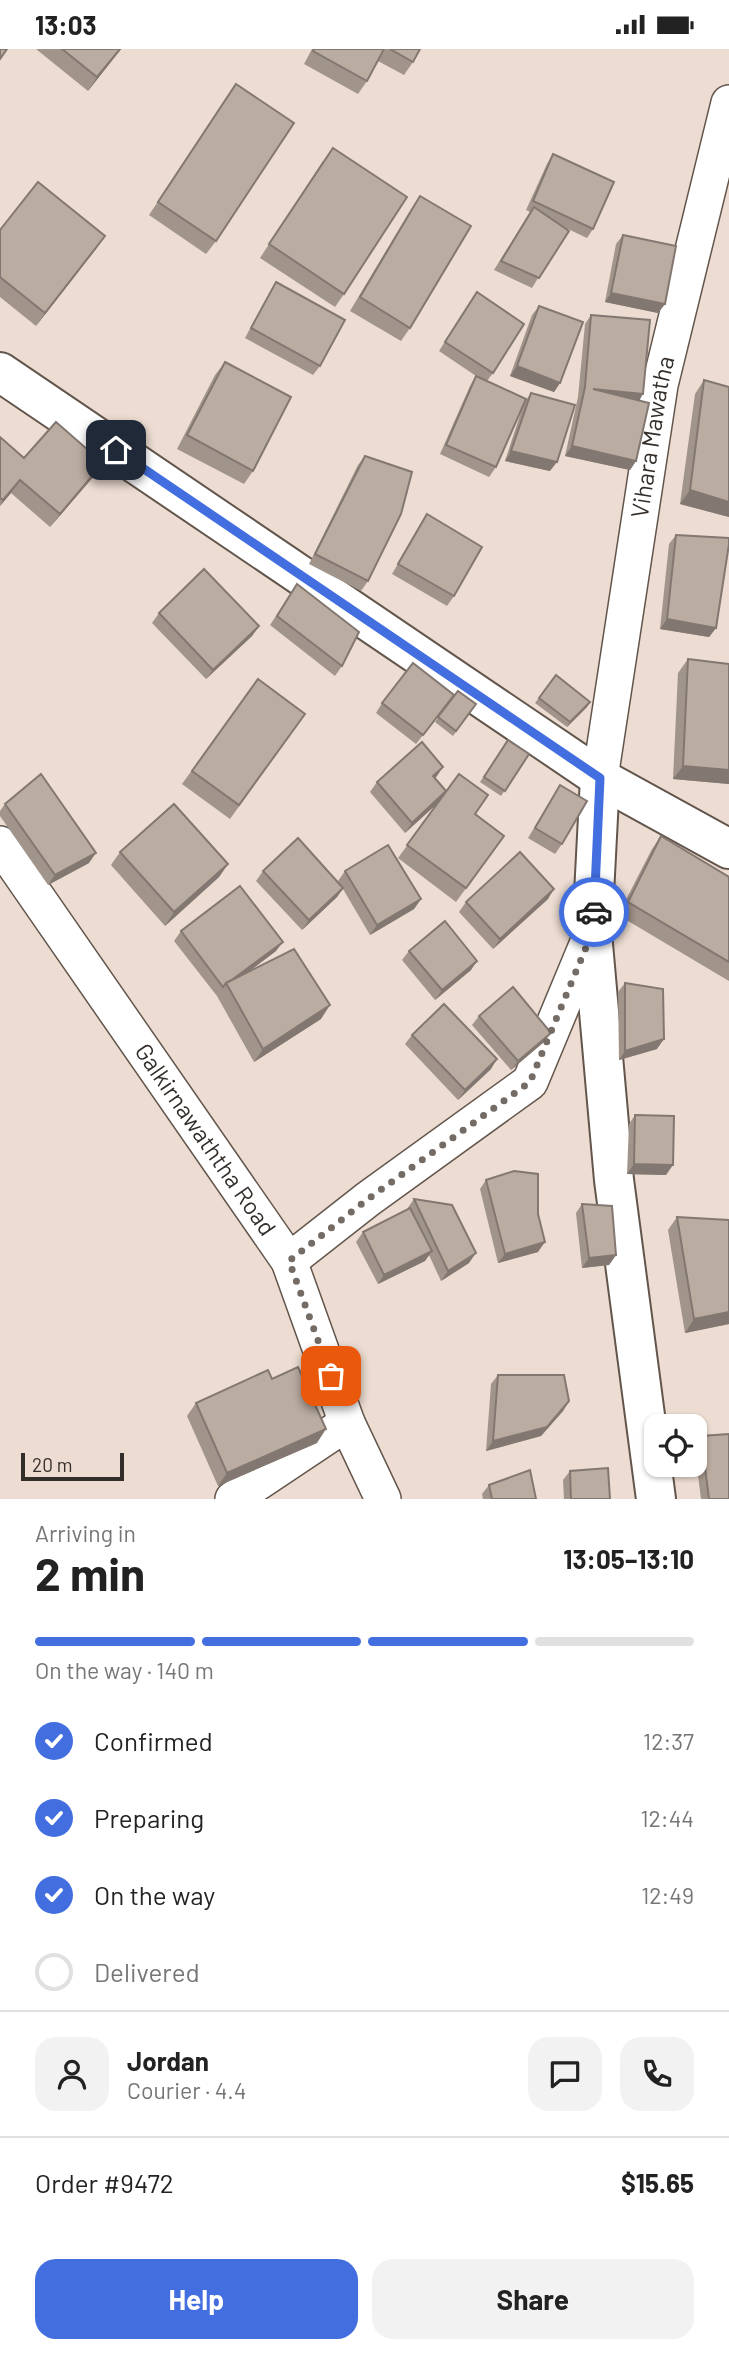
<!DOCTYPE html>
<html lang="en">
<head>
<meta charset="utf-8">
<style>
	body { margin:0; font-family:Barlow,sans-serif; background:#f2f2f2; color:#222; height:100vh; display:flex; flex-direction:column; font-size:26px; white-space:nowrap }
	* { box-sizing:border-box; margin:0 }
	p { font-size:23px; color:#767676 }
	.icon { flex:none; width:38px; height:38px; fill:none; stroke:currentColor; stroke-width:2; stroke-linecap:round; stroke-linejoin:round }
	.map { position:relative; height:1450px; overflow:hidden }
	.details { display:flex; flex-direction:column; background:#fff; flex:1 }
	.details>* { flex:none }
	.fabs { position:absolute; left:644px; top:1365px; display:grid; gap:14px }
	.fabs a { display:grid; place-items:center; width:63px; height:63px; border-radius:14px; background:#fff; box-shadow:0 2px 5px #0004; font-size:35px }
	.scale { position:absolute; left:21px; bottom:18px; width:103px; box-sizing:border-box; padding-left:7px; border:4px solid #342e2a; border-top:0; font-size:19px; line-height:24px; white-space:nowrap; color:#342e2a; -webkit-text-stroke:5px #ecdcd1; paint-order:stroke }
	.pin { position:absolute; display:grid; place-items:center; width:60px; height:60px; color:#fff; margin:-30px; border-radius:14px; box-shadow:0 4px 10px #0006 }
	.courier { position:absolute; display:grid; place-items:center; width:70px; height:70px; margin:-35px; border:5px solid #426ee0; border-radius:50%; background:#fff; color:#222; box-shadow:0 2px 9px #0007 }
	.summary em { font-style:normal; font-weight:700 }
	.summary div { display:flex; flex-direction:column-reverse }
	.summary { display:flex; align-items:center; justify-content:space-between; height:119px; padding:0 35px }
	h1 { font-size:46px; font-weight:700; line-height:52px }
	.bar { display:grid; grid-template-columns:repeat(4,1fr); gap:10px 7px; align-content:center; height:84px; padding:0 35px }
	.bar i { height:9px; border-radius:5px; background:#e0e0e0 }
	.bar .selected { background:#426ee0 }
	.bar p { grid-column:span 4 }
	.line { display:flex; align-items:center; gap:18px; padding:0 35px; border-top:2px solid #e0e0e0 }
	.line div { flex:1 }
	.round { display:grid; place-items:center; flex:none; width:74px; height:74px; border-radius:21px; background:#f2f2f2 }
	ol { padding:0 35px; list-style:none }
	li { display:flex; align-items:center; gap:21px; height:77px }
	li p { margin-inline-start:auto }
	li .icon { padding:7px; border-radius:50%; background:#426ee0; color:#fff; stroke-width:4 }
	li:last-child { color:#767676 }
	li i { width:38px; height:38px; border:4px solid #e0e0e0; border-radius:50% }
	.cta { display:flex; gap:14px; margin-top:auto; padding:14px 35px }
	.cta a { flex:1; height:80px; border-radius:21px; background:#426ee0; color:#fff; font-size:28px; font-weight:700; line-height:80px; text-align:center }
	.cta a+a { background:#f2f2f2; color:#222 }
	.status { display:flex; justify-content:space-between; align-items:center; height:49px; padding:0 35px; background:#fff; direction:ltr }
	.status svg { height:19px; fill:currentColor }
	.map>svg:first-child { display:block }
	.lines { fill:none; stroke-linecap:round; stroke-linejoin:round }
	.minor-casing { stroke:#62554b; stroke-width:38 }
	.tertiary-casing { stroke:#62554b; stroke-width:42 }
	.minor { stroke:#fff; stroke-width:35 }
	.tertiary { stroke:#fff; stroke-width:38 }
	.wall { fill:#a1948a }
	.shaded-wall { fill:#837871 }
	.building { fill:#bbaca1; stroke:#837871; stroke-width:2 }
	.done { stroke:#746b64; stroke-width:7; stroke-dasharray:0 12.6 }
	.route { stroke:#426ee0; stroke-width:9 }
	.labels { text-anchor:middle; stroke-width:5; stroke-linejoin:round; paint-order:stroke }
	.street-label { font-size:24px; fill:#342e2a; stroke:#ecdcd1 }
</style>
</head>
<body>
<div class="status"><b>13:03</b><svg viewBox="0 0 49 12"><path d="M0 12V9h3v3zM5 12V6h3v6zM10 12V3h3v9zM15 12V0h3v12zM26 1h20v11H26zM47 4h2v5h-2z"/></svg></div>
<div class="map">
<svg width="729" height="1450" viewBox="0 0 729 1450">
	<rect width="100%" height="100%" fill="#ecdcd1"/>
	<g class="lines">
		<g class="minor-casing">
			<g id="minor">
				<path id="s1" d="M600 729 660 336 729 54"/>
				<path id="s2" d="M0 795 289 1212 347 1374 383 1450"/>
				<polyline points="289,1212 368,1150 530,1033 592,884"/>
				<polyline points="233,1450 347,1374"/>
			</g>
		</g>
		<g class="tertiary-casing">
			<g id="tertiary">
				<polyline points="0,323 600,729 729,800"/>
				<polyline points="600,729 592,884 614,1131 656,1450"/>
			</g>
		</g>
		<use href="#minor" class="minor"/>
		<use href="#tertiary" class="tertiary"/>
	</g>
	<g class="wall">
		<polygon points="36,0 121,0 88,42"/>
		<polygon points="312,0 420,0 413,13 404,26 378,12 367,32 358,45 304,15"/>
		<polygon points="227,48 216,192 206,205 149,166"/>
		<polygon points="553,105 593,180 587,189 568,180 532,239 494,221 530,163 526,161 547,115"/>
		<polygon points="323,112 344,245 335,258 260,209"/>
		<polygon points="420,147 410,279 401,292 350,262 411,160"/>
		<polygon points="0,181 105,187 36,277 0,248"/>
		<polygon points="623,186 665,255 658,264 605,253 616,195"/>
		<polygon points="276,233 320,317 313,326 245,289 270,243"/>
		<polygon points="470,253 493,324 487,332 496,418 489,428 440,405 470,337 476,327 479,329 439,302"/>
		<polygon points="539,257 560,334 554,343 510,327 532,266"/>
		<polygon points="591,266 639,351 636,412 630,421 565,407 578,348 585,275"/>
		<polygon points="225,313 253,422 244,435 177,400 215,326"/>
		<polygon points="704,331 729,468 680,455 695,345"/>
		<polygon points="531,344 550,422 505,412 524,354"/>
		<polygon points="0,388 24,409 94,427 50,478 11,444 0,457"/>
		<polygon points="365,407 368,532 361,542 309,515 358,416"/>
		<polygon points="427,465 454,547 447,557 392,525"/>
		<polygon points="676,486 716,579 709,588 660,580 669,495"/>
		<polygon points="297,535 342,617 335,627 270,576"/>
		<polygon points="159,564 259,577 252,587 206,630 152,574"/>
		<polygon points="688,610 729,615 729,735 673,730 678,624"/>
		<polygon points="556,626 587,658 567,678 535,654"/>
		<polygon points="258,630 305,665 230,770 182,735"/>
		<polygon points="458,642 476,655 453,687 435,673"/>
		<polygon points="454,646 416,695 376,664 382,654"/>
		<polygon points="508,691 529,705 501,747 480,733"/>
		<polygon points="437,727 435,729 446,742 504,787 456,853 398,809 440,752 405,784 370,743 377,733"/>
		<polygon points="560,736 562,795 555,805 528,789"/>
		<polygon points="5,755 89,814 48,836 0,767 0,762"/>
		<polygon points="661,787 729,828 729,932 618,866 652,800"/>
		<polygon points="120,803 228,815 219,828 165,877 111,816"/>
		<polygon points="263,822 340,836 338,832 345,822 421,850 414,860 370,886 343,840 337,848 302,881 256,832"/>
		<polygon points="548,850 493,900 459,863 466,853"/>
		<polygon points="181,882 276,902 251,921 321,970 254,1013 217,947 174,892"/>
		<polygon points="409,902 471,921 435,951 402,911"/>
		<polygon points="625,934 657,1000 619,1011 618,943"/>
		<polygon points="479,967 544,993 511,1021 472,976"/>
		<polygon points="412,986 491,1020 458,1051 405,995"/>
		<polygon points="635,1066 666,1126 627,1125 629,1075"/>
		<polygon points="486,1131 538,1165 538,1203 498,1214 480,1140"/>
		<polygon points="414,1150 469,1214 441,1232 429,1206 425,1212 378,1235 356,1193 363,1183 407,1160"/>
		<polygon points="582,1155 616,1206 609,1216 582,1219 576,1164"/>
		<polygon points="677,1168 729,1171 729,1275 685,1284 668,1181"/>
		<polygon points="498,1326 569,1352 563,1362 541,1387 486,1402 491,1335"/>
		<polygon points="272,1330 317,1394 218,1437 187,1367 196,1354"/>
		<polygon points="701,1387 729,1450 701,1450 695,1403 695,1395"/>
		<polygon points="570,1422 610,1450 564,1450 563,1431"/>
		<polygon points="489,1436 536,1450 483,1450 482,1445"/>
	</g>
	<g class="shaded-wall">
		<polygon points="120,0 121,0 88,42 97,28"/>
		<polygon points="105,187 96,200 36,277 45,264"/>
		<polygon points="611,244 665,255 658,264 605,253"/>
		<polygon points="517,317 560,334 554,343 510,327"/>
		<polygon points="593,340 643,345 637,355"/>
		<polygon points="572,397 636,412 630,421 565,407"/>
		<polygon points="511,402 557,413 550,422 505,412"/>
		<polygon points="103,414 94,427 50,478 60,465"/>
		<polygon points="20,431 11,444 0,457 3,451"/>
		<polygon points="690,441 729,453 729,468 680,455"/>
		<polygon points="667,570 716,579 709,588 660,580"/>
		<polygon points="259,577 252,587 206,630 213,621"/>
		<polygon points="590,653 587,658 567,678 570,673"/>
		<polygon points="683,717 729,721 729,735 673,730"/>
		<polygon points="443,718 437,727 426,736 433,727"/>
		<polygon points="446,742 440,752 405,784 412,774"/>
		<polygon points="96,804 89,814 48,836 55,826"/>
		<polygon points="228,815 219,828 165,877 174,863"/>
		<polygon points="343,839 337,848 302,881 309,871"/>
		<polygon points="554,840 548,850 493,900 500,890"/>
		<polygon points="421,850 414,860 370,886 377,876"/>
		<polygon points="283,893 276,902 228,938 227,935"/>
		<polygon points="477,912 471,921 435,951 442,941"/>
		<polygon points="330,956 321,970 254,1013 263,1000"/>
		<polygon points="551,984 544,993 511,1021 518,1012"/>
		<polygon points="664,990 657,1000 619,1011 625,1002"/>
		<polygon points="497,1010 491,1020 458,1051 465,1041"/>
		<polygon points="634,1115 673,1116 666,1126 627,1125"/>
		<polygon points="545,1193 538,1203 498,1214 505,1205"/>
		<polygon points="432,1202 425,1212 378,1235 384,1226"/>
		<polygon points="476,1204 469,1214 441,1232 448,1222"/>
		<polygon points="616,1206 609,1216 582,1219 589,1209"/>
		<polygon points="729,1263 729,1275 685,1284 694,1270"/>
		<polygon points="569,1352 563,1362 541,1387 486,1402 493,1392"/>
		<polygon points="326,1380 317,1394 218,1437 227,1424"/>
	</g>
	<g class="building">
		<polygon points="0,0 7,0 0,10"/>
		<polygon points="62,0 120,0 97,28"/>
		<polygon points="314,0 384,0 367,32 313,2"/>
		<polygon points="390,0 420,0 413,13"/>
		<polygon points="236,35 294,74 216,192 158,153"/>
		<polygon points="333,99 407,148 344,245 269,195"/>
		<polygon points="553,105 614,133 593,180 533,152"/>
		<polygon points="38,133 105,187 45,264 0,228 0,181"/>
		<polygon points="420,147 471,177 410,279 360,248"/>
		<polygon points="534,158 569,182 539,229 501,212"/>
		<polygon points="623,186 676,197 665,255 611,244"/>
		<polygon points="276,233 345,271 320,317 251,279"/>
		<polygon points="477,243 524,275 493,324 445,293"/>
		<polygon points="539,257 583,273 560,334 517,317"/>
		<polygon points="591,266 650,271 643,345 593,340 649,354 636,412 572,397 585,338"/>
		<polygon points="225,313 291,348 253,422 187,386"/>
		<polygon points="476,327 526,350 496,418 446,396"/>
		<polygon points="704,331 729,338 729,453 690,441"/>
		<polygon points="531,344 575,356 557,413 511,402"/>
		<polygon points="56,373 103,414 60,465 20,431 3,451 0,449 0,388 24,409"/>
		<polygon points="365,407 412,423 401,465 368,532 315,505"/>
		<polygon points="427,465 482,498 454,547 398,515"/>
		<polygon points="676,486 729,489 729,495 716,579 667,570"/>
		<polygon points="204,520 259,577 213,621 159,564"/>
		<polygon points="297,535 359,583 342,617 277,567"/>
		<polygon points="688,610 729,615 729,721 683,717"/>
		<polygon points="413,614 454,646 423,686 382,654"/>
		<polygon points="556,626 590,653 570,673 539,649"/>
		<polygon points="258,630 305,665 239,756 192,722"/>
		<polygon points="458,642 476,655 456,682 438,668"/>
		<polygon points="508,691 529,705 505,742 484,728"/>
		<polygon points="422,693 443,718 433,727 446,742 412,774 377,733"/>
		<polygon points="41,725 96,804 55,826 5,755"/>
		<polygon points="459,725 488,746 475,765 504,787 466,839 407,796"/>
		<polygon points="560,736 587,752 562,795 535,779"/>
		<polygon points="174,755 228,815 174,863 120,803"/>
		<polygon points="661,787 729,828 729,913 628,853"/>
		<polygon points="298,789 343,839 309,871 263,822"/>
		<polygon points="388,796 421,850 377,876 345,822"/>
		<polygon points="520,803 554,840 500,890 466,853"/>
		<polygon points="240,837 283,893 233,930 226,934 223,938 181,882"/>
		<polygon points="445,872 477,912 442,941 409,902"/>
		<polygon points="294,900 330,956 263,1000 226,934"/>
		<polygon points="625,934 663,940 664,990 625,1002"/>
		<polygon points="513,938 551,984 518,1012 479,967"/>
		<polygon points="444,955 497,1010 465,1041 412,986"/>
		<polygon points="635,1066 674,1067 673,1116 634,1115"/>
		<polygon points="514,1122 538,1125 538,1165 545,1193 505,1205 486,1131"/>
		<polygon points="414,1150 452,1156 476,1204 448,1222"/>
		<polygon points="582,1155 612,1157 616,1206 589,1209"/>
		<polygon points="410,1159 432,1202 384,1226 363,1183"/>
		<polygon points="677,1168 729,1171 729,1263 694,1270"/>
		<polygon points="298,1318 326,1380 227,1424 196,1354 268,1321 272,1330"/>
		<polygon points="498,1326 564,1326 569,1352 547,1378 493,1392"/>
		<polygon points="729,1385 729,1450 709,1450 701,1387"/>
		<polygon points="608,1419 610,1450 571,1450 570,1422"/>
		<polygon points="530,1421 536,1450 492,1450 489,1436"/>
	</g>
	<g class="lines">
		<polyline class="done" points="331,1327 289,1212 368,1150 530,1033 592,884 594,863"/>
		<polyline class="route" points="116,401 600,729 594,863"/>
	</g>
	<g class="labels">
		<g class="street-label">
			<text dy="8" stroke="none"><textPath href="#s1" startOffset="345">Vihara Mawatha</textPath></text>
			<text dy="8" stroke="none"><textPath href="#s2" startOffset="360">Galkirnawaththa Road</textPath></text>
		</g>
	</g>
</svg>
<div class="fabs">
<a><svg class="icon" aria-label="locate" viewBox="0 0 24 24"><circle cx="12" cy="12" r="6"/><path d="M12 2v4M12 18v4M2 12h4M18 12h4"/></svg></a>
</div>
<div class="scale">20 m</div>
<div class="pin" style="left:331px;top:1327px;background:#ea580c"><svg class="icon" aria-label="bag" viewBox="0 0 24 24"><path d="M5 8h14l-1 12H6zM9 8a3 3 0 0 1 6 0"/></svg></div>
<div class="pin" style="left:116px;top:401px;background:#1f2937"><svg class="icon" aria-label="home" viewBox="0 0 24 24"><path d="M3 11l9-7 9 7M6 9v11h12V9"/></svg></div>
<div class="courier" style="left:594px;top:863px"><svg class="icon" aria-label="car" viewBox="0 0 24 24"><path d="M5 17H2v-5l4-1 3-4h7l3 4 3 1v5h-3M9 17h6M6 11h13"/><circle cx="7" cy="17" r="2"/><circle cx="17" cy="17" r="2"/></svg></div>
</div>
<section class="details">
<div class="summary"><div><h1>2 min</h1><p>Arriving in</p></div><em>13:05–13:10</em></div>
<div class="bar"><i class="selected"></i><i class="selected"></i><i class="selected"></i><i></i><p>On the way · 140 m</p></div>
<ol>
<li><svg class="icon" aria-label="check" viewBox="0 0 24 24"><path d="M5 12l5 5 9-10"/></svg>Confirmed<p>12:37</p></li>
<li><svg class="icon" aria-label="check" viewBox="0 0 24 24"><path d="M5 12l5 5 9-10"/></svg>Preparing<p>12:44</p></li>
<li><svg class="icon" aria-label="check" viewBox="0 0 24 24"><path d="M5 12l5 5 9-10"/></svg>On the way<p>12:49</p></li>
<li><i></i>Delivered</li>
</ol>
<div class="line" style="height:126px"><a class="round"><svg class="icon" aria-label="person" viewBox="0 0 24 24"><circle cx="12" cy="8" r="4"/><path d="M4 21q1-7 8-7t8 7"/></svg></a><div><b>Jordan</b><p>Courier · 4.4</p></div><a class="round"><svg class="icon" aria-label="chat" viewBox="0 0 24 24"><path d="M4 5h16v11H9l-5 4z"/></svg></a><a class="round"><svg class="icon" aria-label="phone" viewBox="0 0 24 24"><path d="M5 4h4l2 5-3 2q2 4 5 5l2-3 5 2v4C11 20 4 13 5 4z"/></svg></a></div>
<div class="line" style="height:91px"><div>Order #9472</div><b>$15.65</b></div>
<div class="cta"><a>Help</a><a>Share</a></div>
</section>
</body>
</html>
